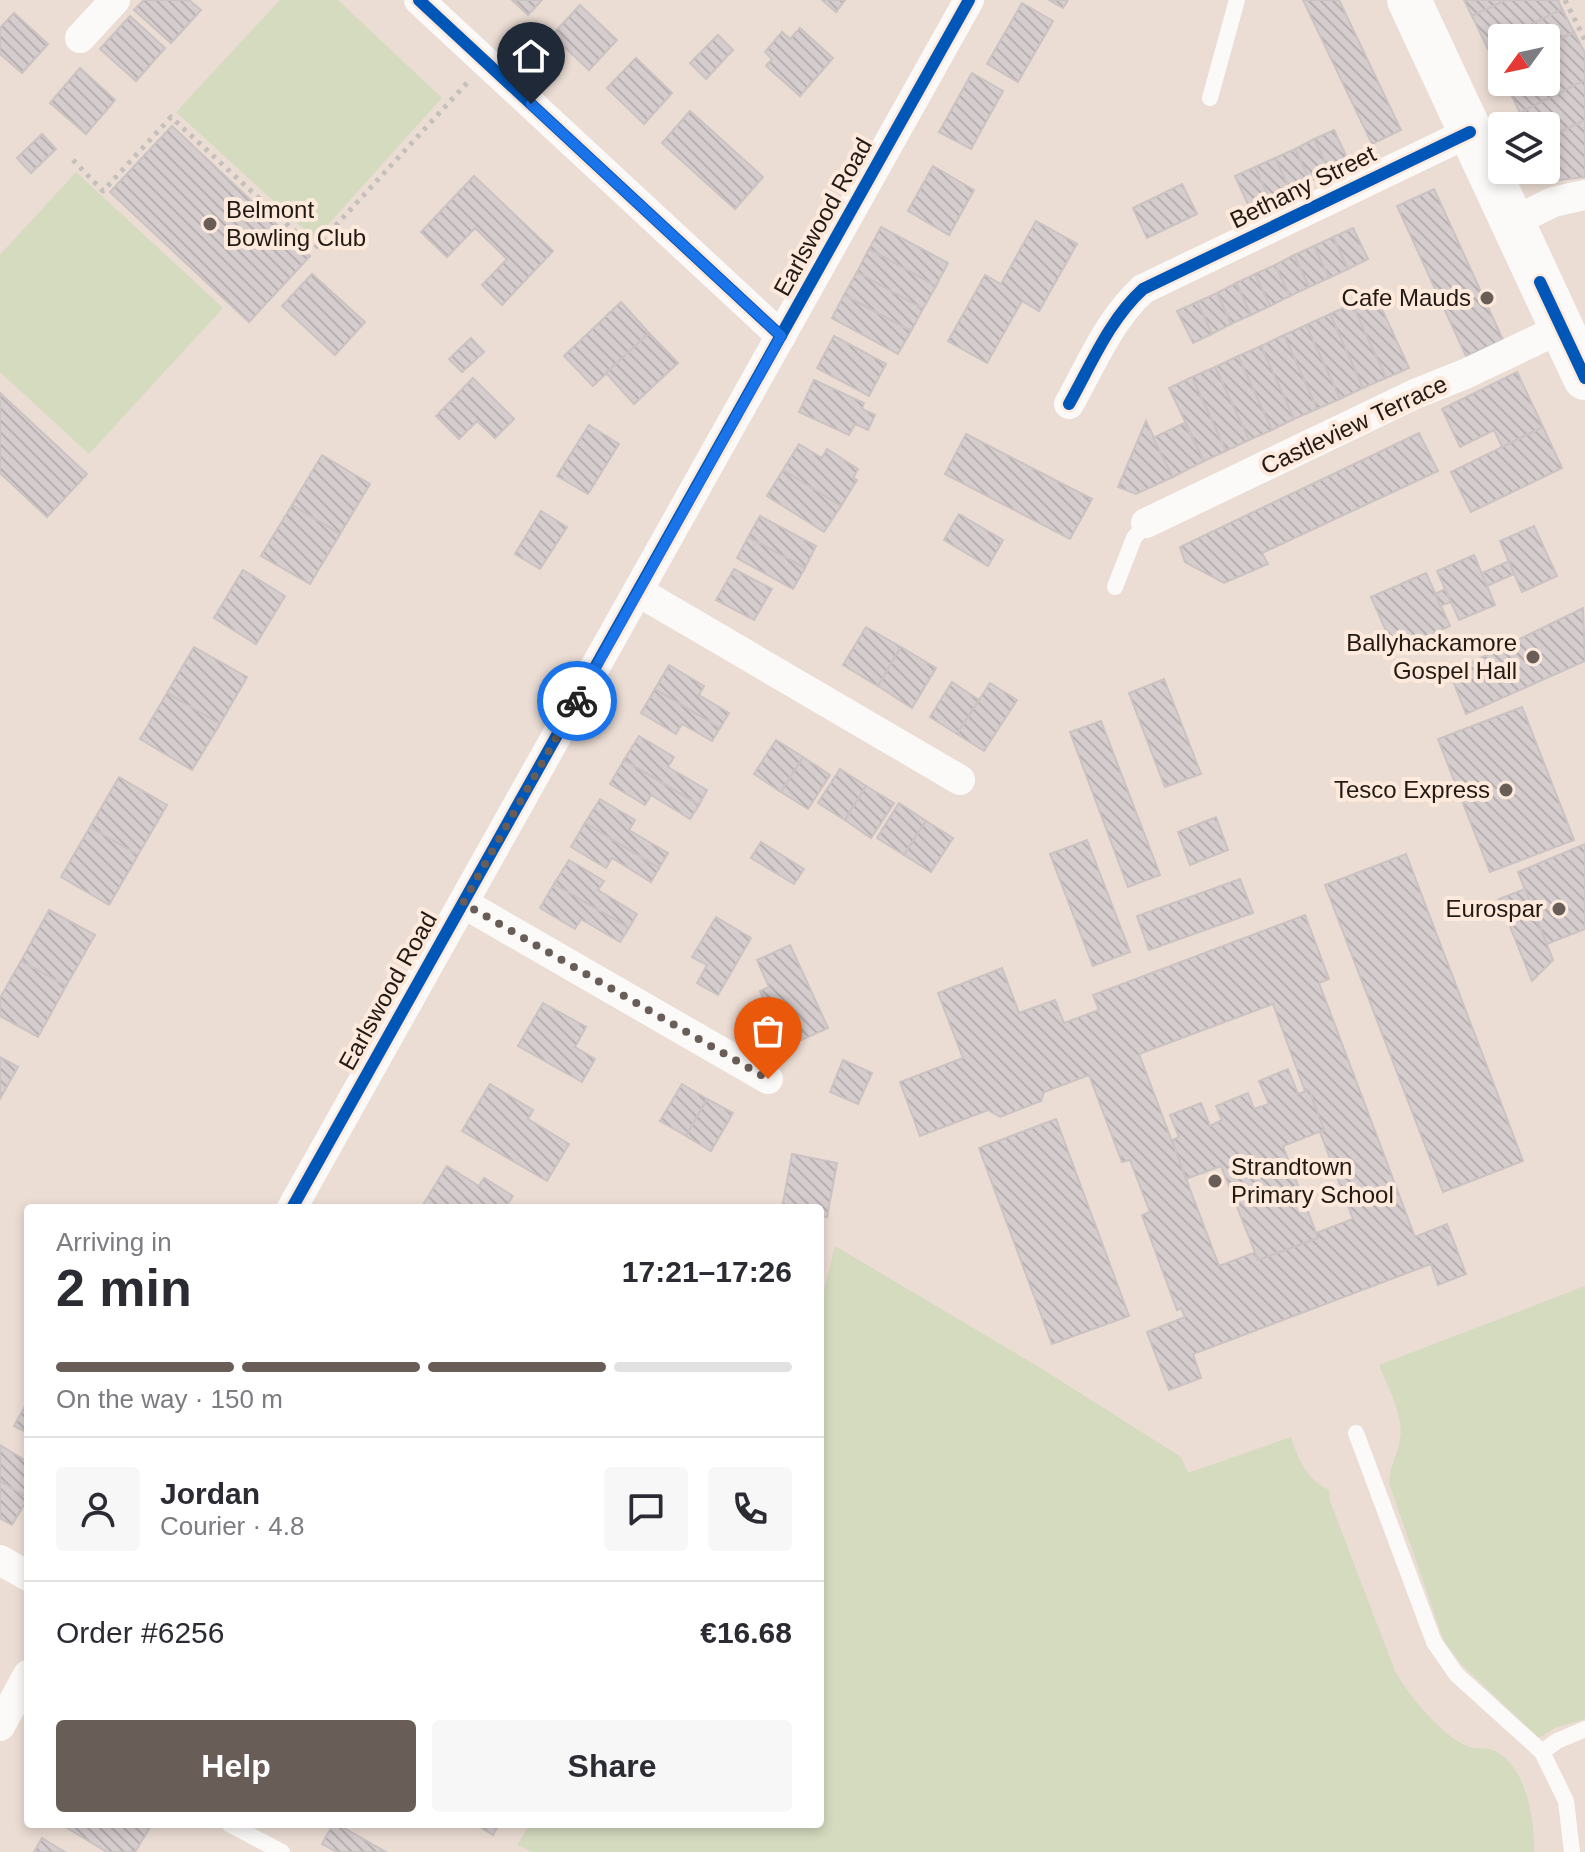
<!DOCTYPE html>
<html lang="en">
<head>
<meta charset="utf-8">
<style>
	body { margin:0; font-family:Arial,sans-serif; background:#f7f7f7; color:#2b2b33; height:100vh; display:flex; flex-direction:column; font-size:30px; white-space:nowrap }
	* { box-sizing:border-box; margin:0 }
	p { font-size:26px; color:#7c7c81 }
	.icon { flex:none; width:44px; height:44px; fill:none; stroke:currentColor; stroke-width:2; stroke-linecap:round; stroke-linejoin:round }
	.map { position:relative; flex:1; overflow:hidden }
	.details { position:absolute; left:24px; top:1204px; width:800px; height:624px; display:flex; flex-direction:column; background:#fff; border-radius:8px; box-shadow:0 4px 12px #0003 }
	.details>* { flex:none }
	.needle { width:52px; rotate:237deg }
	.tools { position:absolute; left:1488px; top:24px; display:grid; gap:16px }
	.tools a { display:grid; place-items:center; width:72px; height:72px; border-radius:8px; background:#fff; box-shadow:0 4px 12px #0003; font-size:40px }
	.pin { position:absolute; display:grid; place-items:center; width:68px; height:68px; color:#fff; margin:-82px -34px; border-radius:50% 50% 50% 0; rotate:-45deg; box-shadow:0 0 8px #0007 }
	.pin .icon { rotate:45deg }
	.courier { position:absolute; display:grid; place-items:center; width:80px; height:80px; margin:-40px; border:6px solid #1a73e8; border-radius:50%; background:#fff; color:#222; box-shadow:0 2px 10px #0007 }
	.summary em { font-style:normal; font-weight:800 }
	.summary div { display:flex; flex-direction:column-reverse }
	.summary { display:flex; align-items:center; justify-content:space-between; height:136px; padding:0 32px }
	h1 { font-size:52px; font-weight:800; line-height:60px }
	.bar { display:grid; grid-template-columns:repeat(4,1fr); gap:12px 8px; align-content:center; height:96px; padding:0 32px }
	.bar i { height:10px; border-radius:6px; background:#e1e1e2 }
	.bar .selected { background:#695e57 }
	.bar p { grid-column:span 4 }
	.line { display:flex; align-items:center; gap:20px; padding:0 32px; border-top:2px solid #e1e1e2 }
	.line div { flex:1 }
	.round { display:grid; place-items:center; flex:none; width:84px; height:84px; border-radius:8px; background:#f7f7f7 }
	.primary-button { display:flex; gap:16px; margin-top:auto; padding:16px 32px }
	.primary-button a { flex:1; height:92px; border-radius:8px; background:#695e57; color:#fff; font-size:32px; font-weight:800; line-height:92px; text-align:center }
	.primary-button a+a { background:#f7f7f7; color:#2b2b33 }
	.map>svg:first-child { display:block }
	.green { fill:#d4dbbf }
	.building { fill:url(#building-back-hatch); stroke:#cbc2c2; stroke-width:2; fill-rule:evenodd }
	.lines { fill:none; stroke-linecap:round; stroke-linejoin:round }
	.path { stroke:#c4c0bb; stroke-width:5; stroke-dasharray:4 6; stroke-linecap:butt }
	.lane { stroke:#fcfaf9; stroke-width:16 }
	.street { stroke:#fcfaf9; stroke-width:30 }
	.primary { stroke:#fcfaf9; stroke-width:44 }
	.cycleway-casing { stroke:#fdeadc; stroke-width:17 }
	.cycleway { stroke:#0057b8; stroke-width:12 }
	.done { stroke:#695e57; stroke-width:8; stroke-dasharray:0 14.4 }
	.route { stroke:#1a73e8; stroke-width:10 }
	.poi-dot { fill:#695e57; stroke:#fdeadc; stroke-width:3 }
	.labels { text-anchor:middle; stroke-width:8; stroke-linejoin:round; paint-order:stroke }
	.street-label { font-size:24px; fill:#231a14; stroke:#fdeadc }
	.poi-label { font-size:24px; fill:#231a14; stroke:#fdeadc; text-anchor:end }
</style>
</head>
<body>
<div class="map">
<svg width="1585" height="1852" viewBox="0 0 1585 1852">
	<defs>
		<pattern id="building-back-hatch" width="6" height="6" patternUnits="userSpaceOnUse" patternTransform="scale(2)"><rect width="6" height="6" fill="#d6cdce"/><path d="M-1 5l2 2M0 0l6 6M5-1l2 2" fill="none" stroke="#b7afb0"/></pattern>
	</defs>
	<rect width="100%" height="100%" fill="#ebddd4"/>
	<g class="green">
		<polygon points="280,0 338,0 442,98 315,239 176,112"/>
		<polygon points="76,172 223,308 89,454 0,372 0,255"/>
		<path d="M835 1246 1039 1367 1181 1457 1188 1473 1291 1437C1298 1459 1307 1480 1329 1490L1330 1501 1395 1671C1409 1696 1441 1735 1467 1746 1476 1750 1487 1746 1497 1752 1527 1769 1535 1821 1534 1852H532L517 1845 530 1824H820V1306Z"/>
		<path d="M1585 1286V1719L1555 1728 1539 1738 1461 1664 1444 1641 1389 1483C1389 1467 1398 1455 1400 1439 1404 1415 1388 1388 1379 1365Z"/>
	</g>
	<g class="building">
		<polygon points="144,0 189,0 201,10 171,43 134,10"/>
		<polygon points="512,0 542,0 528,15"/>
		<polygon points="822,0 845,0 836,12"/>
		<polygon points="1049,0 1068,0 1063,8"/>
		<polygon points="1303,0 1339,0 1401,130 1372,144"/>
		<polygon points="1464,0 1506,0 1472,16"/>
		<polygon points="1506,0 1558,0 1562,9 1487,47 1472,16"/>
		<polygon points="1022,3 1053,21 1018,82 987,64"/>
		<polygon points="580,5 617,40 589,70 552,35"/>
		<polygon points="1562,9 1574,32 1546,46 1546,38 1504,38"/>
		<polygon points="14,13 48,44 22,73 0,54 0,28"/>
		<polygon points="130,16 165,48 136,81 100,49"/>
		<polygon points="800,28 833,58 800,96 766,66 772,59 765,52 782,32 790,39"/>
		<polygon points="1574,32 1585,53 1585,80 1520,113 1505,82 1546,82 1546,46"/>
		<polygon points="718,35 733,50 706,79 690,63"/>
		<polygon points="1502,39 1502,68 1499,70 1487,47"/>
		<polygon points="636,58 672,93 644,124 607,88"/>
		<polygon points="80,68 115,100 86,134 50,103"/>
		<polygon points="972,73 1003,91 971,149 939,132"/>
		<polygon points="1585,80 1585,120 1546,139 1546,126 1527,126 1520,113"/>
		<polygon points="690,111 763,177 735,209 662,143"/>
		<polygon points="1585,120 1585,177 1551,181 1546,168 1546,139"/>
		<polygon points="172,126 310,256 249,322 110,192"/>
		<polygon points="1334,130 1349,162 1330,172 1314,139"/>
		<polygon points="42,134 56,149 31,173 17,158"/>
		<polygon points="1314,139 1330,172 1310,181 1295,149"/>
		<polygon points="1295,149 1310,181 1290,190 1275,158"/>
		<polygon points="1275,158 1290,190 1270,200 1255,167"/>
		<polygon points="933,166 974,190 949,235 908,211"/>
		<polygon points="1255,167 1270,200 1250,209 1235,176"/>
		<polygon points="474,176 553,251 502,305 482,285 507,259 475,228 447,257 421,232"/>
		<polygon points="1182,184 1197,214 1147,238 1133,208"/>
		<polygon points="1434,189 1503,340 1466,356 1397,206"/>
		<polygon points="1036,221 1077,244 1039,311 1022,301 987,363 948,341 985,275 1001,284"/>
		<polygon points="881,227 948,263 936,286 869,249"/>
		<polygon points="1353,228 1368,259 1348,269 1333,237"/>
		<polygon points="1333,237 1348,269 1329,278 1314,246"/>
		<polygon points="1314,246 1329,278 1309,287 1294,255"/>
		<polygon points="869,249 936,286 923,309 857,272"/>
		<polygon points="1294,255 1309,287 1290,296 1275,265"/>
		<polygon points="1275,265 1290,296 1270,306 1255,274"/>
		<polygon points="857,272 923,309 911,331 844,295"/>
		<polygon points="312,274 365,322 335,355 282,306"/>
		<polygon points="1255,274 1270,306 1251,315 1236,283"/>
		<polygon points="1236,283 1251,315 1231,324 1217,293"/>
		<polygon points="1217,293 1231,324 1212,334 1197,302"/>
		<polygon points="1375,294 1409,368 1386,378 1352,304"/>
		<polygon points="844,295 911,331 898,354 832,318"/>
		<polygon points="621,302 649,333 593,386 564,356"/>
		<polygon points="1197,302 1212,334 1193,343 1177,311"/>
		<polygon points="1352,304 1386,378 1363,388 1330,314"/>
		<polygon points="1330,314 1363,388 1340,399 1306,325"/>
		<polygon points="1306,325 1340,399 1317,409 1284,335"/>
		<polygon points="649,333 678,363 634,404 606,373"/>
		<polygon points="1284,335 1317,409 1294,419 1261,346"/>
		<polygon points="834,336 886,364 869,396 817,368"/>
		<polygon points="471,338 484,352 462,372 449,359"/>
		<polygon points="1261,346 1294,419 1272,430 1238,356"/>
		<polygon points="1238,356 1272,430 1249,440 1215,367"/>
		<polygon points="1215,367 1249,440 1226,451 1192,377"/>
		<polygon points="1517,372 1543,427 1502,447 1494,430 1460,447 1442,409"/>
		<polygon points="1192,377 1226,451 1204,461 1169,388"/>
		<polygon points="473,378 514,419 495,438 477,421 459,439 436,416"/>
		<polygon points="814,380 864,403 862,409 875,415 868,430 855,424 849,435 799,412"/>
		<polygon points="0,393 87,474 47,517 0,473"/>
		<polygon points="1146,421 1173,477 1136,494 1118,487"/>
		<polygon points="1184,423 1204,461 1173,477 1153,438"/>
		<polygon points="589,425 619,444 588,494 557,476"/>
		<polygon points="1543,427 1562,468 1471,512 1451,472"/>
		<polygon points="1419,433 1438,471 1262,553 1268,564 1224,583 1185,562 1180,547"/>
		<polygon points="966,434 1092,499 1070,539 945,474"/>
		<polygon points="799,444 822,458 827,449 858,469 853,478 857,480 841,506 783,470"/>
		<polygon points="322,455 370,484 340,534 292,505"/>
		<polygon points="783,470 841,506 824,532 767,496"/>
		<polygon points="292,505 340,534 310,584 261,556"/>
		<polygon points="541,511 567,527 540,569 515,554"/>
		<polygon points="959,514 1003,540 988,566 944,540"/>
		<polygon points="760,516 816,546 805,568 748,537"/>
		<polygon points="1534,526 1557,576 1522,592 1500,541"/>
		<polygon points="748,537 805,568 793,589 737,558"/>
		<polygon points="1474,555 1495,605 1459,620 1437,571"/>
		<polygon points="1509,561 1514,574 1487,586 1482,573"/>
		<polygon points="734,569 772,589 754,620 716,600"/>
		<polygon points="243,570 285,596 256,644 214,618"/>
		<polygon points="1426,573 1450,626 1395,651 1371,597"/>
		<polygon points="1445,589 1451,602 1440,606 1435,594"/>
		<polygon points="1583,608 1585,661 1466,714 1450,673"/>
		<polygon points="866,627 901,647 878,686 843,665"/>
		<polygon points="194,647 247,677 220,724 167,693"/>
		<polygon points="901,647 936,668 912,708 878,686"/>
		<polygon points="669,665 704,686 699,695 729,713 720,728 655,689"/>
		<polygon points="1164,679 1201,774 1165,787 1129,693"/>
		<polygon points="952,682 979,700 957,734 930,717"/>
		<polygon points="990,683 1017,700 984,751 957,734"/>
		<polygon points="655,689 720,728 712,741 682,724 676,734 641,713"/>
		<polygon points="167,693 220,724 192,770 140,739"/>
		<polygon points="1522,707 1574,840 1490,872 1438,739"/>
		<polygon points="1101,721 1160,875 1128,887 1070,732"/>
		<polygon points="639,736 674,757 668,767 707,790 699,805 624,760"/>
		<polygon points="776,740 803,757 781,792 754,774"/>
		<polygon points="803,757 830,775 808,809 781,792"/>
		<polygon points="624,760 699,805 690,819 651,795 645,805 610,784"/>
		<polygon points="840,769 866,786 845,820 818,803"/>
		<polygon points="119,777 167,805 138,855 90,827"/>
		<polygon points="866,786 894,803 871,838 845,820"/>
		<polygon points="600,799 635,820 629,830 668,853 659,868 585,823"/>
		<polygon points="899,803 926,821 904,855 877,838"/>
		<polygon points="1216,817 1228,850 1190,865 1178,832"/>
		<polygon points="926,821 953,838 931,872 904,855"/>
		<polygon points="585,823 659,868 651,882 612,858 606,868 571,847"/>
		<polygon points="90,827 138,855 109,905 61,877"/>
		<polygon points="1087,840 1130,952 1093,966 1050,854"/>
		<polygon points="761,842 804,869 794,884 751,858"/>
		<polygon points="1585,844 1585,929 1547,944 1518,872"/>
		<polygon points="1406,854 1523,1161 1443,1192 1325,885"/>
		<polygon points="569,860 604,881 598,890 637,914 629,928 554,884"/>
		<polygon points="1240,879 1253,913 1149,950 1137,916"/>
		<polygon points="554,884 629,928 620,942 581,919 575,929 540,908"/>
		<polygon points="1525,889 1553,960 1532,981 1499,899"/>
		<polygon points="49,910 95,935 66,986 21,961"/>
		<path d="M1305 915 1329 979 1319 983 1415 1237 1447 1224 1466 1274 1438 1285 1431 1264 1193 1354 1201 1378 1169 1390 1147 1332 1185 1317 1181 1308 1177 1310 1142 1215 1150 1212 1130 1160 1122 1162 1089 1075 1044 1092 1041 1101 1000 1117 988 1110 920 1136 900 1082 963 1058 938 993 1002 968 1019 1013 1055 1000 1064 1023 1099 1010 1093 995ZM1273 1004 1305 1091 1309 1090 1324 1130 1320 1132 1353 1219 1316 1233 1318 1238 1258 1260 1256 1252 1219 1266 1139 1054Z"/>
		<polygon points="716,917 751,938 718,995 697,983 707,965 692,957"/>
		<polygon points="790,945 828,1028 795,1043 783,1018 774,1022 760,991 769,987 757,960"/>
		<polygon points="21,961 66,986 38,1037 0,1016 0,998"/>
		<polygon points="543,1003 586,1027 575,1047 595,1059 582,1082 518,1046"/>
		<polygon points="0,1057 18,1067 0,1099"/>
		<polygon points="843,1060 872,1073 858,1104 830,1092"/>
		<polygon points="1288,1069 1298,1094 1309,1090 1324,1130 1283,1146 1318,1238 1258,1260 1221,1166 1186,1179 1172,1140 1179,1137 1170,1115 1201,1103 1210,1126 1222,1120 1216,1106 1248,1093 1254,1109 1269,1104 1259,1081"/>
		<polygon points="490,1084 533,1110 528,1119 569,1144 547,1181 462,1131"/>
		<polygon points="682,1084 707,1099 686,1136 660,1121"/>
		<polygon points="707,1099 733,1113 711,1151 686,1136"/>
		<polygon points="1056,1119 1129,1316 1052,1344 979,1148"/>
		<polygon points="792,1154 837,1163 827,1217 820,1216 820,1208 782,1208"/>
		<polygon points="447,1166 479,1186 484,1178 513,1196 505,1208 421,1208"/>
		<polygon points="28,1401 28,1433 14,1426"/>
		<polygon points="0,1445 28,1462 28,1498 0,1481"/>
		<polygon points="0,1481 28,1498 12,1525 0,1518"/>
		<polygon points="70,1824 152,1824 135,1852 107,1852 67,1828"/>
		<polygon points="333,1824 337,1824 386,1852 337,1852 322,1844"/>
		<polygon points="475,1824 499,1824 493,1835"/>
		<polygon points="42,1838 65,1852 34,1852"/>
	</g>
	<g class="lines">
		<g class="path">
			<polyline points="1565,0 1585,40"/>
			<polyline points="73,160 103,191 171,117 314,249 467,83"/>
		</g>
		<g class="lane">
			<polyline points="1210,98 1237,0"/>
			<polyline points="1115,587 1134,538 1146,523"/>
			<polyline points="1356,1433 1434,1642 1456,1674 1542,1752 1566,1801 1572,1852"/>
			<polyline points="1542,1752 1557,1741 1585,1729"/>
			<polyline points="229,1824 282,1852"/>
		</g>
		<g class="street">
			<polyline points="419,0 781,336"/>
			<polyline points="80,38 115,0"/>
			<polyline points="1513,222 1553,202 1585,195"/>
			<path d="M1069 404C1091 365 1109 320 1143 289L1470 132"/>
			<polyline points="1146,523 1415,394 1465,374 1562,328"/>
			<polyline points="639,592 960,780"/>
			<polyline points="463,903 768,1079"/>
			<polyline points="292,1208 969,0"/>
			<polyline points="0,1560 28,1576"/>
			<polyline points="0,1726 28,1675"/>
		</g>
		<polyline class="primary" points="1409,0 1585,378"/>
		<g class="cycleway-casing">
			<g id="cycleway">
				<polyline points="419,0 781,336"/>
				<polyline points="1540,282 1585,378"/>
				<path d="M1069 404C1091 365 1109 320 1143 289L1470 132"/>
				<polyline points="292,1208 969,0"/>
			</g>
		</g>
		<use href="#cycleway" class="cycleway"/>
	</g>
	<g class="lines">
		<polyline class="done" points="577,701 463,903 768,1079"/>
		<polyline class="route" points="531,104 781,336 577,701"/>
	</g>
	<g class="poi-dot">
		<circle cx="210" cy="224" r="8"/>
		<circle cx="1487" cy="298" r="8"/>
		<circle cx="1533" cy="657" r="8"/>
		<circle cx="1506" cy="790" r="8"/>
		<circle cx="1559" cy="909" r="8"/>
		<circle cx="1215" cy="1181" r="8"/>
	</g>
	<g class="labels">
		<g class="street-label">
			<text transform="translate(1303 187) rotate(-26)" y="8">Bethany Street</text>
			<text transform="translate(823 217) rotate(-61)" y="8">Earlswood Road</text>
			<text transform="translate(1354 425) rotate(-25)" y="8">Castleview Terrace</text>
			<text transform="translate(388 991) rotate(-61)" y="8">Earlswood Road</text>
		</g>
		<g class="poi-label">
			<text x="226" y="218" text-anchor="start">Belmont<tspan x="226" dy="28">Bowling Club</tspan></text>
			<text x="1471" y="306">Cafe Mauds</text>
			<text x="1517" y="651">Ballyhackamore<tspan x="1517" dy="28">Gospel Hall</tspan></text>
			<text x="1490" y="798">Tesco Express</text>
			<text x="1543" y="917">Eurospar</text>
			<text x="1231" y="1175" text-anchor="start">Strandtown<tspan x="1231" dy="28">Primary School</tspan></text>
		</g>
	</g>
</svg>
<div class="tools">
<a><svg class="needle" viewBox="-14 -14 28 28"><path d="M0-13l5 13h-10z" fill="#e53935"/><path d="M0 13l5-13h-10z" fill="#7c7c81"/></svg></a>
<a><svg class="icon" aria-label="layers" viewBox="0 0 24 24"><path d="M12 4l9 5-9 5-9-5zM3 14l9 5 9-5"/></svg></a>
</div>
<div class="pin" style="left:768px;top:1079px;background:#ea580c"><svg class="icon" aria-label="bag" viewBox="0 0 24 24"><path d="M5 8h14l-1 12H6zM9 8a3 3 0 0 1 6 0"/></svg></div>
<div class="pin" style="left:531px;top:104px;background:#1f2937"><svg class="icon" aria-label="home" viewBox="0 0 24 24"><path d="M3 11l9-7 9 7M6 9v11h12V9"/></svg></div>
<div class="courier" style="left:577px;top:701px"><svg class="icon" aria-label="bike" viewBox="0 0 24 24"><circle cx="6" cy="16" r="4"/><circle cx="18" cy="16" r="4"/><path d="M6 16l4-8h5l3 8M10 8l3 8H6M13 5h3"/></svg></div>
<section class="details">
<div class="summary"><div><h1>2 min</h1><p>Arriving in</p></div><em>17:21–17:26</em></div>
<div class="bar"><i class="selected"></i><i class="selected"></i><i class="selected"></i><i></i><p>On the way · 150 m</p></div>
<div class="line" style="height:144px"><a class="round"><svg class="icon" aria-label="person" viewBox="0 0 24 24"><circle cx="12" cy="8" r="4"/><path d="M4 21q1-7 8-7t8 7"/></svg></a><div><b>Jordan</b><p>Courier · 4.8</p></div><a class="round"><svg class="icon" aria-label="chat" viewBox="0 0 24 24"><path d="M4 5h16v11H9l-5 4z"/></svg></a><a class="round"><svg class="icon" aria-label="phone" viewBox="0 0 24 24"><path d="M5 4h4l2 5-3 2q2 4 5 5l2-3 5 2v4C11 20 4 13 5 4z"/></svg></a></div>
<div class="line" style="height:104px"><div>Order #6256</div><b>€16.68</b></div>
<div class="primary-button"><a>Help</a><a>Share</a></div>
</section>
</div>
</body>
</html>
